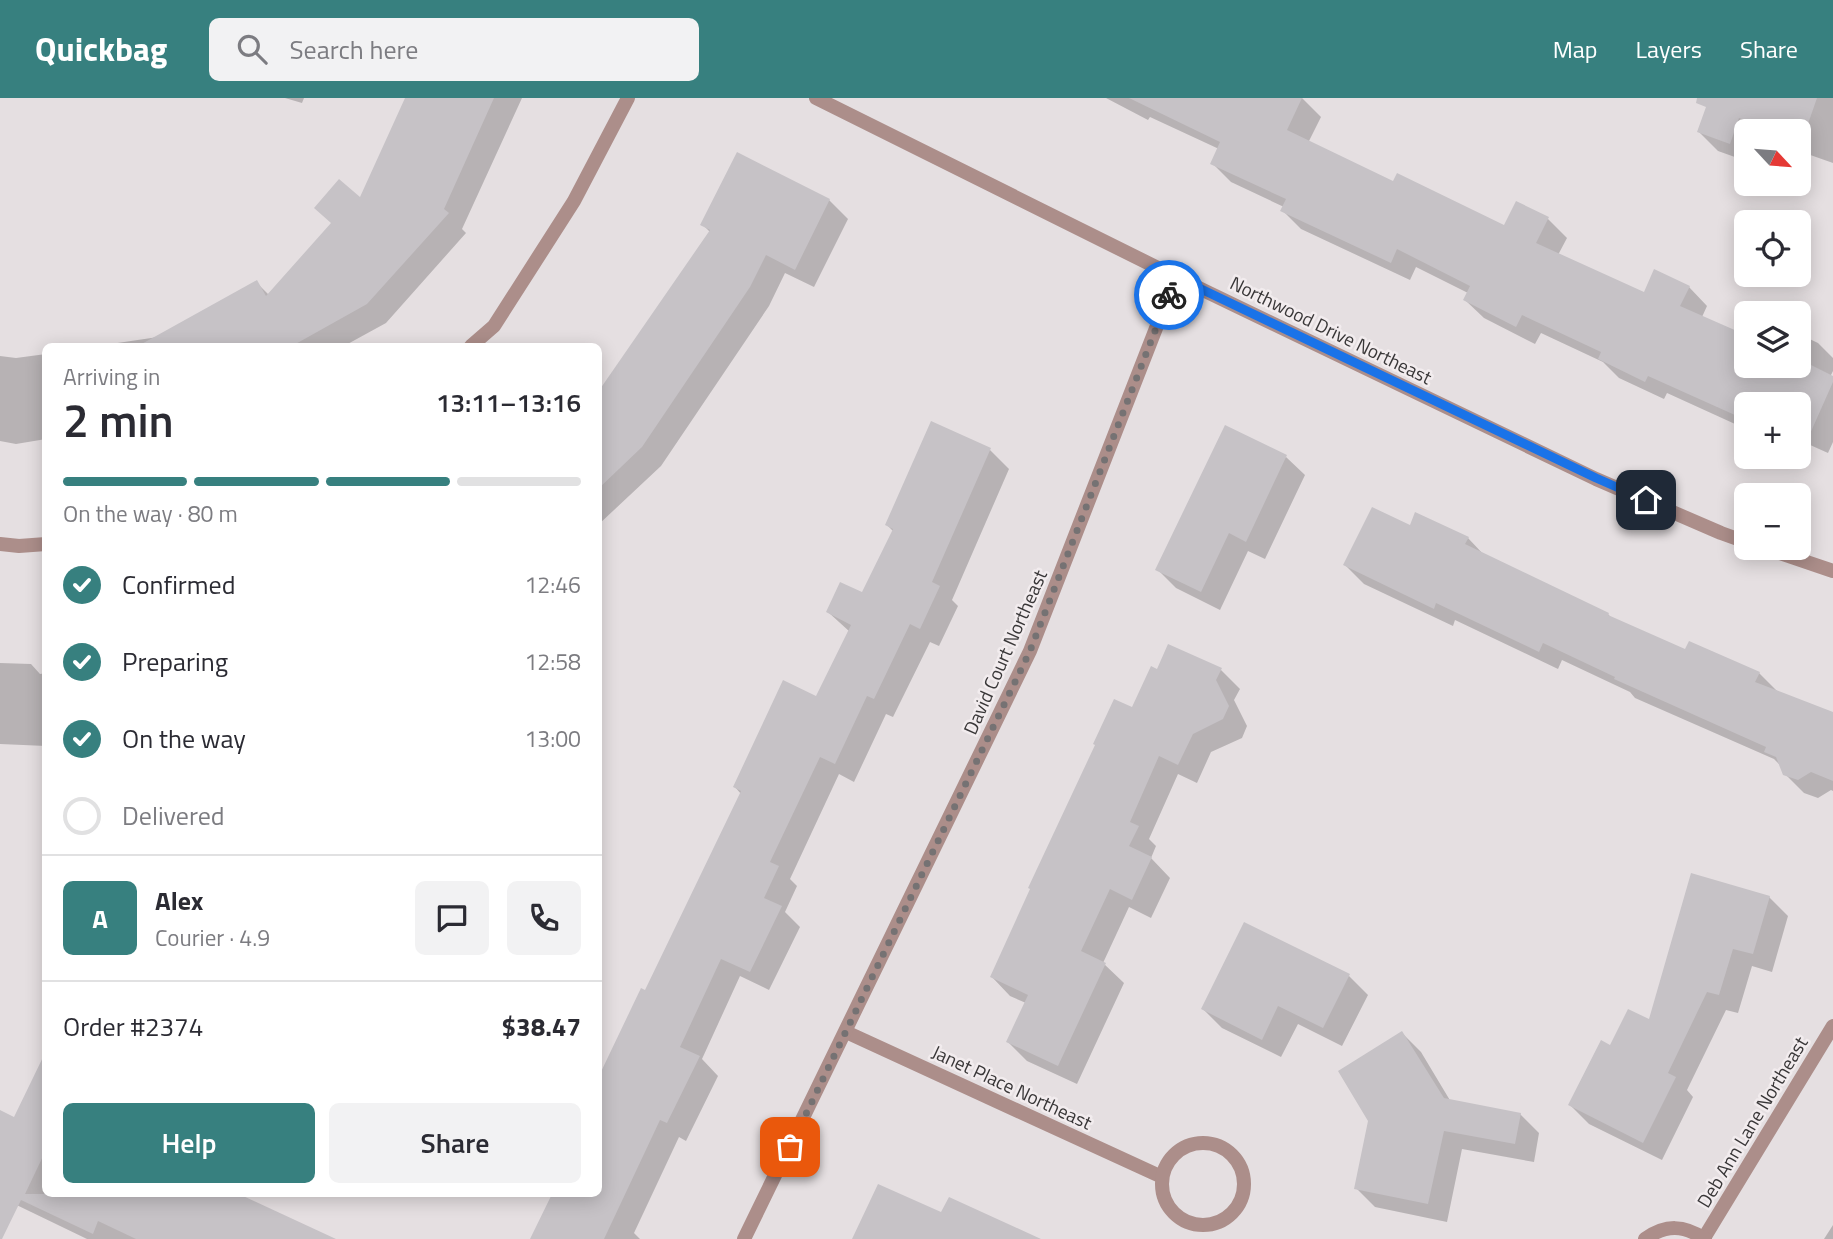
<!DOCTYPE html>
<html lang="en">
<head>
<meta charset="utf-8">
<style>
	body { margin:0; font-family:"Titillium Web",sans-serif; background:#f2f2f3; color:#2b2b33; height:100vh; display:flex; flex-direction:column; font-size:26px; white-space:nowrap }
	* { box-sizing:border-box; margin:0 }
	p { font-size:23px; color:#7c7c81 }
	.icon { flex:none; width:38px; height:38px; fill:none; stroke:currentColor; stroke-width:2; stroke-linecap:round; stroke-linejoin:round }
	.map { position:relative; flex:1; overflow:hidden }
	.side { position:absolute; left:42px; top:245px; width:560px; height:854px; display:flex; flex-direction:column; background:#fff; border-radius:10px; box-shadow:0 4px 18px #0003 }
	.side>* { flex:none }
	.needle { width:46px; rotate:116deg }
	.controls { position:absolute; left:1734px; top:21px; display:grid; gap:14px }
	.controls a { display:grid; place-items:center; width:77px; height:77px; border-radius:10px; background:#fff; box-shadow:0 4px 18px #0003; font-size:35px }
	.pin { position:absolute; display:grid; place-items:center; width:60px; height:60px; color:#fff; margin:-30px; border-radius:14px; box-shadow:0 4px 10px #0006 }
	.courier { position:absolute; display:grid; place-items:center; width:70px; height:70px; margin:-35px; border:5px solid #1a73e8; border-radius:50%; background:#fff; color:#222; box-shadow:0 2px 9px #0007 }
	.headline em { font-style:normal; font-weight:600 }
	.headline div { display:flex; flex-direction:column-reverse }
	.headline { display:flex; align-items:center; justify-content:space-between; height:119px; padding:0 21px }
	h1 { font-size:46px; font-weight:600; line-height:52px }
	.bar { display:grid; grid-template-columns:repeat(4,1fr); gap:10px 7px; align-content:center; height:84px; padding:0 21px }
	.bar i { height:9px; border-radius:5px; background:#e1e1e2 }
	.bar .current { background:#37807f }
	.bar p { grid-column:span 4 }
	.line { display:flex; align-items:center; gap:18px; padding:0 21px; border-top:2px solid #e1e1e2 }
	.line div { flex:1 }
	.round { display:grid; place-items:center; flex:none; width:74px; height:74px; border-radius:10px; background:#f2f2f3 }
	ol { padding:0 21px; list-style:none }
	li { display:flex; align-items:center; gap:21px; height:77px }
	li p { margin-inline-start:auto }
	li .icon { padding:7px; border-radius:50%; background:#37807f; color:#fff; stroke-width:4 }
	li:last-child { color:#7c7c81 }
	li i { width:38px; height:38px; border:4px solid #e1e1e2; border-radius:50% }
	.cta { display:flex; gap:14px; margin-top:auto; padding:14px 21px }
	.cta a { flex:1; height:80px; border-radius:10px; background:#37807f; color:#fff; font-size:28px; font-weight:600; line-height:80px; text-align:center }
	.cta a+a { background:#f2f2f3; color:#2b2b33 }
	header { display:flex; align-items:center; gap:42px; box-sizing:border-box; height:98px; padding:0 35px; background:#37807f; color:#fff }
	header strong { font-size:33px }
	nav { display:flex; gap:38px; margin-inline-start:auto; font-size:24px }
	.search { width:490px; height:63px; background:#f2f2f3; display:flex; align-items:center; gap:18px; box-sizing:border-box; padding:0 24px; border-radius:10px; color:#7c7c81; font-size:26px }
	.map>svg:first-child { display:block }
	.shadow { fill:#0003 }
	.building { fill:#c6c2c6 }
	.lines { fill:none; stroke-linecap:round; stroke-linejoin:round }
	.street { stroke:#ac8e8a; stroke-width:14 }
	.done { stroke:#757273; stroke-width:7; stroke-dasharray:0 12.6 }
	.route { stroke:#1a73e8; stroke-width:9 }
	.labels { text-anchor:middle; stroke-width:5; stroke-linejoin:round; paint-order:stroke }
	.street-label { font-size:19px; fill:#393738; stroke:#f2ecee }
</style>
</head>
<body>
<header>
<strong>Quickbag</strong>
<div class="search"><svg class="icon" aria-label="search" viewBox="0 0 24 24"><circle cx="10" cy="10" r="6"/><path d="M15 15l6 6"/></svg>Search here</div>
<nav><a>Map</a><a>Layers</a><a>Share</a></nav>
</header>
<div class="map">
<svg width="1833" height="1141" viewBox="0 0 1833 1141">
	<rect width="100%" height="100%" fill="#e5dfe1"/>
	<g class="shadow">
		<polygon points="285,0 304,0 302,5"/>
		<polygon points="407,0 522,0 462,131 466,135 386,225 344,248 97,248 158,239 256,184 269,197 360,102"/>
		<polygon points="1106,0 1302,0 1321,19 1308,45 1394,86 1505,130 1517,105 1548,121 1567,140 1558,157 1645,197 1689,189 1707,208 1702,219 1746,239 1746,268 1799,268 1799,236 1818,245 1833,260 1833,273 1830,279 1833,280 1833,344 1828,355 1799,342 1799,306 1746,306 1746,331 1667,295 1664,301 1619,280 1603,264 1541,235 1535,246 1484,220 1465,202 1468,195 1416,169 1410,182 1301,131 1282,112 1284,109 1231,84 1212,65 1219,51 1150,19 1148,22"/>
		<polygon points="1711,0 1833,0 1833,65 1799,53 1799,33 1746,33 1746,63 1718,53 1699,34"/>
		<polygon points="829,102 848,121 814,189 785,175 769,208 661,368 598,427 598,297 710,134 702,126"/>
		<polygon points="46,256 46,341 16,346 0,343 0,258 16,260"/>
		<polygon points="932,326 990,352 1009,371 952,502 958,508 939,548 930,544 893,619 886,616 854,684 839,676 790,781 797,788 785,814 800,829 769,892 740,878 702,961 718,978 686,1043 679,1039 634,1135 640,1141 532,1141 554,1096 598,1096 646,894 741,696 735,689 817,601 850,534 828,514 863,496 894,434 887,427"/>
		<polygon points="1286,359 1305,377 1265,461 1248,453 1220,512 1176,490 1157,471"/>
		<polygon points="1411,429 1468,440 1485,458 1608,516 1612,521 1686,553 1759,575 1778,594 1833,616 1833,693 1831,692 1818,700 1804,695 1785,676 1783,670 1774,661 1635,600 1630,594 1562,562 1558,571 1455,522 1453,528 1364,486 1345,467"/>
		<polygon points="0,565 31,566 40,576 46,575 46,648 0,646"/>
		<polygon points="1221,572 1240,591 1234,602 1247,628 1242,640 1211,654 1197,685 1178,676 1149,741 1156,748 1151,760 1170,780 1151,820 1129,809 1103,865 1124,885 1077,986 1027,963 1008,944 1026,905 1010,898 992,879 1133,611 1158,574"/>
		<polygon points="1769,799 1788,818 1772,874 1752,868 1738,915 1726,912 1687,992 1693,999 1662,1062 1589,1026 1570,1007 1611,949 1650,924"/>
		<polygon points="1349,878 1368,897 1342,948 1298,926 1281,959 1222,930 1203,911"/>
		<polygon points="1402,935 1421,954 1451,1004 1520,1016 1539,1035 1534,1064 1462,1051 1447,1124 1375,1109 1356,1090"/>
		<polygon points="46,1005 46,1096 235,1096 332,1141 87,1141 0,1099 0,1014 14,1021"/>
		<polygon points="1833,1127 1833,1141 1824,1141"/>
	</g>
	<g class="building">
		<polygon points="405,0 494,0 444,111 449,115 367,206 292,248 138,248 257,182 266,198 331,125 314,110 339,81 360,99"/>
		<polygon points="1129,0 1302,0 1287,32 1393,83 1397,75 1504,127 1516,103 1549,119 1536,145 1644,194 1654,171 1690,188 1680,208 1746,237 1746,268 1799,268 1799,261 1833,278 1833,284 1809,338 1799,333 1799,306 1746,306 1746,322 1648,278 1645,284 1598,261 1601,254 1522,217 1516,229 1463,202 1470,188 1397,151 1391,165 1280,113 1286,101 1210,66 1220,44"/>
		<polygon points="1697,0 1817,0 1802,43 1799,42 1799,33 1775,33 1739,20 1730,46 1697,34 1706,9 1696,5"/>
		<polygon points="737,54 830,101 795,172 766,157 750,189 642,349 598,391 598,294 710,132 700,127"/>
		<polygon points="931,323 991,350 932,484 940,488 920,531 910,526 874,601 867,598 835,666 820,659 770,764 779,768 764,800 782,808 750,874 721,861 680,949 700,958 667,1025 660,1022 604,1141 530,1141 552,1096 598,1096 598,980 641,890 645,892 741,693 733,689 783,582 816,598 851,527 826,514 840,484 862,494 893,431 885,427"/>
		<polygon points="1225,327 1287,357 1246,444 1229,435 1201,494 1155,472"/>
		<polygon points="1372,409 1410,427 1415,414 1469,439 1465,446 1609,515 1608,517 1685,551 1689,543 1760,574 1755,584 1833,614 1833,683 1811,674 1798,682 1783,677 1776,659 1764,654 1766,649 1614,581 1615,579 1543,545 1539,554 1436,505 1434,511 1343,467"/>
		<polygon points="1168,546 1222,570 1216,582 1229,608 1223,621 1193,636 1178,667 1159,658 1130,724 1139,728 1129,748 1152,759 1132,802 1110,791 1081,853 1106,865 1058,968 1006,944 1028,897 990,879 1030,791 1028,790 1095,647 1093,646 1114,601 1132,609 1151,568 1157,571"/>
		<polygon points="1691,775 1770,798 1753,856 1733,851 1719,897 1707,894 1668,975 1676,979 1643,1045 1568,1007 1601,942 1610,947 1628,911 1649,921"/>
		<polygon points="1244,824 1350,876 1323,930 1278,908 1262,942 1201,911"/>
		<polygon points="1402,933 1444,1000 1521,1015 1515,1046 1444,1033 1428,1106 1354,1091 1368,1023 1338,973"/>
		<polygon points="46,953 46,1052 25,1096 239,1096 336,1141 136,1141 98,1123 93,1136 21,1102 2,1141 0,1141 0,1012 14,1019"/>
		<polygon points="878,1086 941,1114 949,1099 1041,1141 852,1141"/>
	</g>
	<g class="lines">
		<g class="street">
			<polyline points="816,0 1176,179 1596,381 1721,435 1746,444"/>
			<polyline points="471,248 494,228 574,103 628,0"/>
			<polyline points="0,446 19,448 46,446"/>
			<polyline points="1765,450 1833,473"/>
			<polyline points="846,934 1162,1079"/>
			<circle cx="1203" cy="1086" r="41"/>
			<polyline points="1704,1140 1833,928"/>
			<polyline points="744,1141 1030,553 1176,179"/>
			<path d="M1645 1141C1666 1126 1684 1127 1705 1141"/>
		</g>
	</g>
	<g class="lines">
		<polyline class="done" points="790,1049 1030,553 1169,197"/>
		<polyline class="route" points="1169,197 1176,179 1596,380 1646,402"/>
	</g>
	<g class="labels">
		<g class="street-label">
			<text transform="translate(1331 232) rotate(26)" y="7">Northwood Drive Northeast</text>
			<text transform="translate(1005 554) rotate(-66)" y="7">David Court Northeast</text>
			<text transform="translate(1012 989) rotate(25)" y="7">Janet Place Northeast</text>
			<text transform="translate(1752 1024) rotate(-59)" y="7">Deb Ann Lane Northeast</text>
		</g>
	</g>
</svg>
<div class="controls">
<a><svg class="needle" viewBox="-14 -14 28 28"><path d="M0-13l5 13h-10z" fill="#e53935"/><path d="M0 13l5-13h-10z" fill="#7c7c81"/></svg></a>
<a><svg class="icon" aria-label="locate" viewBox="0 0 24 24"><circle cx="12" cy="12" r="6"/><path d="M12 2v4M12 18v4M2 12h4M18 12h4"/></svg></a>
<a><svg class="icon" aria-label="layers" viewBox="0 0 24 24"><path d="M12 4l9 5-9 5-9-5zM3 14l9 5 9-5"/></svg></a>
<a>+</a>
<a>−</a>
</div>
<div class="pin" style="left:790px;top:1049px;background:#ea580c"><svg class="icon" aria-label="bag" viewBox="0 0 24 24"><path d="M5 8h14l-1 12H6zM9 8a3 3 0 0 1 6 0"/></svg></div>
<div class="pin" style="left:1646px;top:402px;background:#1f2937"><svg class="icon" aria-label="home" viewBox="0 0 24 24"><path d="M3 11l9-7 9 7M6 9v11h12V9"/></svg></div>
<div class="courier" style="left:1169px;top:197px"><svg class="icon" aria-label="bike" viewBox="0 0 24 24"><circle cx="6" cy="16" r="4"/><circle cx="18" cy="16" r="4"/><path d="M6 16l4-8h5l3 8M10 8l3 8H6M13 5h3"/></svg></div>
<section class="side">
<div class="headline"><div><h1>2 min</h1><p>Arriving in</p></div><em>13:11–13:16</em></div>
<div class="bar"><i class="current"></i><i class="current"></i><i class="current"></i><i></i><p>On the way · 80 m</p></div>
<ol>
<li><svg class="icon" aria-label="check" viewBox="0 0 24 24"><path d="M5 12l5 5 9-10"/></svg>Confirmed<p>12:46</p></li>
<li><svg class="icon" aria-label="check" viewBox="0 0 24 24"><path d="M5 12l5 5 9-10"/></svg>Preparing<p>12:58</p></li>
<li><svg class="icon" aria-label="check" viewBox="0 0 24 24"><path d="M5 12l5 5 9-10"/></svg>On the way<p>13:00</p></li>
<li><i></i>Delivered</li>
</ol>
<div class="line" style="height:126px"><b class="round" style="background:#37807f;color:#fff">A</b><div><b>Alex</b><p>Courier · 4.9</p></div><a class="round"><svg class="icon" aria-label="chat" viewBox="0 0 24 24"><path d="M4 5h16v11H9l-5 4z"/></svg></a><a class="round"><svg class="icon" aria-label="phone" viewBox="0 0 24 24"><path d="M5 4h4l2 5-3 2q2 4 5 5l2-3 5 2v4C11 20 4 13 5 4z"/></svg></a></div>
<div class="line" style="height:91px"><div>Order #2374</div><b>$38.47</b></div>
<div class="cta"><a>Help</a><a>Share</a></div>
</section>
</div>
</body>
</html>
